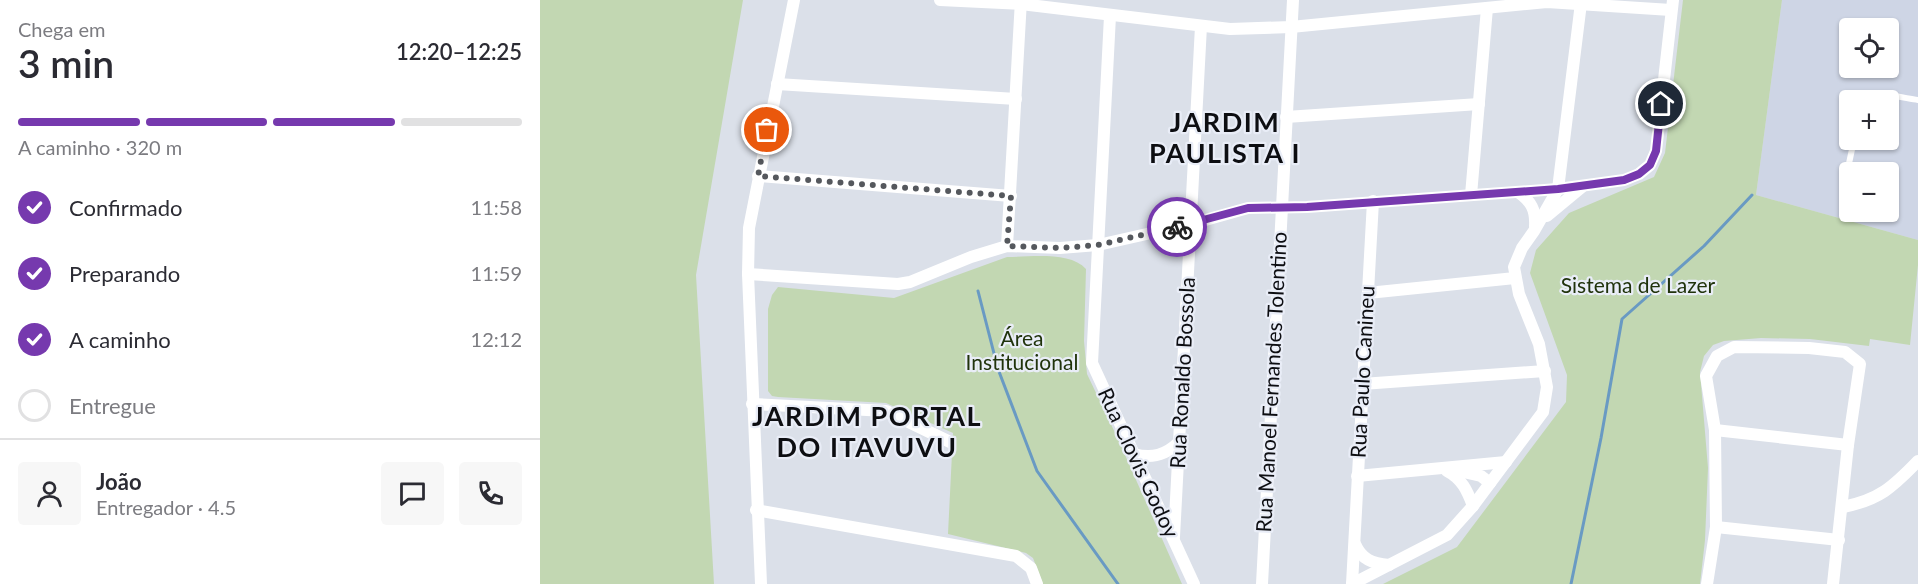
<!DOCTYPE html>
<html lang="pt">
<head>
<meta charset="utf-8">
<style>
	body { margin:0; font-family:Lato,sans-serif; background:#f7f7f7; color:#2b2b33; height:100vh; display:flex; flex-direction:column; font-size:22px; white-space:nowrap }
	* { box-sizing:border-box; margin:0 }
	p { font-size:20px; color:#7c7c81 }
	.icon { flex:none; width:33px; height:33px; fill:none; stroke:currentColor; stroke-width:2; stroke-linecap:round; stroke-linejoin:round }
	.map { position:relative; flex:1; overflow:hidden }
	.side { display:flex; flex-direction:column; background:#fff; width:540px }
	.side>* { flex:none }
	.fabs { position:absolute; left:1299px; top:18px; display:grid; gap:12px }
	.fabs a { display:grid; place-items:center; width:60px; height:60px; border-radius:6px; background:#fff; box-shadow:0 2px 4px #0004; font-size:30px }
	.pin { position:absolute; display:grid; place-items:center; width:51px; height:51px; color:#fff; margin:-26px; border:3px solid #fff; border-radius:50%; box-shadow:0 2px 6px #0007 }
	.courier { position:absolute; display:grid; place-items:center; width:60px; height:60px; margin:-30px; border:4px solid #7639ae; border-radius:50%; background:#fff; color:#222; box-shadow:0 2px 8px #0007 }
	.overview em { font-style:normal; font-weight:600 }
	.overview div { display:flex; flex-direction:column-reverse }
	.overview { display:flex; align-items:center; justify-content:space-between; height:102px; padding:0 18px }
	h1 { font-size:39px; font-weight:600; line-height:45px }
	.bar { display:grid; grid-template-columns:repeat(4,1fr); gap:9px 6px; align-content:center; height:72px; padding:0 18px }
	.bar i { height:8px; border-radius:4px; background:#e1e1e2 }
	.bar .selected { background:#7639ae }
	.bar p { grid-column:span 4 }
	.line { display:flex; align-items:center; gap:15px; padding:0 18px; border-top:2px solid #e1e1e2 }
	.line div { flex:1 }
	.round { display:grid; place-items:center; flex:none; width:63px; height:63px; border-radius:6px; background:#f7f7f7 }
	ol { padding:0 18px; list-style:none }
	li { display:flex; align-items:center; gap:18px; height:66px }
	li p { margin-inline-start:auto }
	li .icon { padding:6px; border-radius:50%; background:#7639ae; color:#fff; stroke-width:4 }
	li:last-child { color:#7c7c81 }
	li i { width:33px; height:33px; border:3px solid #e1e1e2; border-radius:50% }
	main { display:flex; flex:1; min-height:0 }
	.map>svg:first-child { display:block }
	.built { fill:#ced5e5; fill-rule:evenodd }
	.green { fill:#c2d7b2 }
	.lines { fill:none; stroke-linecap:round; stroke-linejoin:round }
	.stream { stroke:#699ac3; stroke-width:3 }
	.service { stroke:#fff; stroke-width:6 }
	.minor { stroke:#fff; stroke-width:12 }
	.done { stroke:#55585d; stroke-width:6; stroke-dasharray:0 10.8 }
	.route { stroke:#7639ae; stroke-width:8 }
	.labels { text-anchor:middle; stroke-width:4.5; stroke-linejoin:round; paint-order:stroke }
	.park-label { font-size:21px; fill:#20330b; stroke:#e9edf7 }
	.street-label { font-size:21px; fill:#0d0e12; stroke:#e9edf7 }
	.district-label { font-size:27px; font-weight:bold; letter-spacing:1.5px; fill:#0d0e12; stroke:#e9edf7 }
</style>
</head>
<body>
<main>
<section class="side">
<div class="overview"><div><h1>3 min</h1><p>Chega em</p></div><em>12:20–12:25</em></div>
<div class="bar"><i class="selected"></i><i class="selected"></i><i class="selected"></i><i></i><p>A caminho · 320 m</p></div>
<ol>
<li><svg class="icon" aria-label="check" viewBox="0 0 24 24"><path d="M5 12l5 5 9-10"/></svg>Confirmado<p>11:58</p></li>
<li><svg class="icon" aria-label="check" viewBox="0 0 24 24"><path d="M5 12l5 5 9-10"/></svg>Preparando<p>11:59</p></li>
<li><svg class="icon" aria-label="check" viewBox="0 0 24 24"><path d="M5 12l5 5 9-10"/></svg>A caminho<p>12:12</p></li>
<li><i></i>Entregue</li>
</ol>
<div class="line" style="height:108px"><a class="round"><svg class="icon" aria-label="person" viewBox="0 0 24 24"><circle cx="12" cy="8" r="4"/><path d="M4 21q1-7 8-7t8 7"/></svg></a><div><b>João</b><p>Entregador · 4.5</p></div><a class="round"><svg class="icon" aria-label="chat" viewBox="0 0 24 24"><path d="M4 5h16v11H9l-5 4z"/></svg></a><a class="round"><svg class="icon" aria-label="phone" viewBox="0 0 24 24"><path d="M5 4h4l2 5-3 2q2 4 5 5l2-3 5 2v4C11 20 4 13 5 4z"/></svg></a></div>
</section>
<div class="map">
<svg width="1378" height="584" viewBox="0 0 1378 584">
	<rect width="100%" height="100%" fill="#dbe0e9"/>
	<path class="built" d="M1242 0H1378V240L1216 195ZM1310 28H1348V68H1310ZM1310 100H1348V140H1310ZM1310 172H1348V212H1310Z"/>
	<g class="green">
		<polygon points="0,0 203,0 156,275 174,584 0,584"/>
		<polygon points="1143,0 1242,0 1216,195 1378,240 1378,265 1370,345 1330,339 1329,346 1270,339 1221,338 1184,341 1173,345 1164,356 1160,372 1168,468 1165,540 1160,584 843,584 917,547 1026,402 1027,375 990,273 996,250 1029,213 1114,177 1125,153"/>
		<path d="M467 257C490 257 530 251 546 269L544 341 547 374 578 439 642 584H503L493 558 486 553 408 534 413 433 346 403 238 397 232 396 228 391V309L232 295 238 287 354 298Z"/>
	</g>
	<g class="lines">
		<g class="stream">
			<polyline points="438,291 458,369 497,471 578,584"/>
			<polyline points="1031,584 1061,438 1082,319 1164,246 1212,195"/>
		</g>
		<g class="service">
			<path d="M1323 100C1336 90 1362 98 1378 100"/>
			<polyline points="1310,175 1308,168 1314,140"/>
		</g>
		<g class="minor">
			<polyline points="400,0 481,4 690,29 751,27 1007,2 1131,10"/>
			<polyline points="570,16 552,363 654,584"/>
			<polyline points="237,84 476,99"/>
			<polyline points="746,117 939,104"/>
			<polyline points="218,176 471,196"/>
			<path d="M978 192C991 201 996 210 995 226"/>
			<polyline points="931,195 947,8"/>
			<polyline points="1007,216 1042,187"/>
			<path d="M621 231C636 234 640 241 649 252"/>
			<polyline points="467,246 481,0"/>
			<polyline points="208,274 358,284 370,282 431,257 467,246 520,248 558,245 651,224 708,208 767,207 1018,189 1084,180 1099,174 1110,165 1116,151 1133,0"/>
			<polyline points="828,293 975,278"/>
			<polyline points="822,384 1005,371"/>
			<polyline points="212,404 346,411 410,442"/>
			<polyline points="1175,430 1308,445"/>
			<path d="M594 454C612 459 626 455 639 442"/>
			<path d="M907 471C922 479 927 490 933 506"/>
			<polyline points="919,471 941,476 950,483"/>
			<polyline points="817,476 966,462"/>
			<path d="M1303 507C1339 500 1353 487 1378 461"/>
			<polyline points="216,510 476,556 491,568 497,584"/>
			<polyline points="1176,527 1299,540"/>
			<polyline points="634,537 661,26"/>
			<path d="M815 544C822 560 832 563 849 565"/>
			<polyline points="221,584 208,274 209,228 254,0"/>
			<polyline points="722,584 753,0"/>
			<polyline points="812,584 907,535 933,506 1003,412 1007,387 999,344 979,294 974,267 982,248 994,231 1018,189 1041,3"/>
			<polyline points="812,584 833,201"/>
			<polyline points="1167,584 1176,527 1175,430 1166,376 1177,356 1194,347 1269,348 1305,352 1320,364 1308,445 1293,584"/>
		</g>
	</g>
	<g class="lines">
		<polyline class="done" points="227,130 218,176 471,196 467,246 520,248 558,245 637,227"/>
		<polyline class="route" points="637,227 708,208 767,207 1018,189 1084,180 1099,174 1110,165 1116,151 1121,104"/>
	</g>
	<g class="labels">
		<g class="park-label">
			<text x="1098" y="293">Sistema de Lazer</text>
			<text x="482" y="346">Área<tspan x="482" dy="24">Institucional</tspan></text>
		</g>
		<g class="street-label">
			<text transform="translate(823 372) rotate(-87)" y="7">Rua Paulo Canineu</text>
			<text transform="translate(643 373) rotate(-87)" y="7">Rua Ronaldo Bossola</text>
			<text transform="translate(732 382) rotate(-87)" y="7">Rua Manoel Fernandes Tolentino</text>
			<text transform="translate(598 463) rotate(65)" y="7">Rua Clovis Godoy</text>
		</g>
		<g class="district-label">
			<text x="685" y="132">JARDIM<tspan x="685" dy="31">PAULISTA I</tspan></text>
			<text x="327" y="426">JARDIM PORTAL<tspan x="327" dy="31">DO ITAVUVU</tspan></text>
		</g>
	</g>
</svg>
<div class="fabs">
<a><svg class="icon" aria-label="locate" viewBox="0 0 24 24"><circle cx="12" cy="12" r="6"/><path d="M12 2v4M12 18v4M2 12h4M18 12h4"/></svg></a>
<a>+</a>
<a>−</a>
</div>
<div class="pin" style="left:227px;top:130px;background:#ea580c"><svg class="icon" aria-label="bag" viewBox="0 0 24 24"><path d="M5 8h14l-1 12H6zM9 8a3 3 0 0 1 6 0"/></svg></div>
<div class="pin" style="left:1121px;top:104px;background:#1f2937"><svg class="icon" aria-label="home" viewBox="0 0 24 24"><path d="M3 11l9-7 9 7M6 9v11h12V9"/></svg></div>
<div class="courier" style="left:637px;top:227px"><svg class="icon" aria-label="bike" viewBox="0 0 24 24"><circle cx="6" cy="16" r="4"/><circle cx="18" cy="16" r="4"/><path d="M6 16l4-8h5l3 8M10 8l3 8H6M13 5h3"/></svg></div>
</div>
</main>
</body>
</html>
